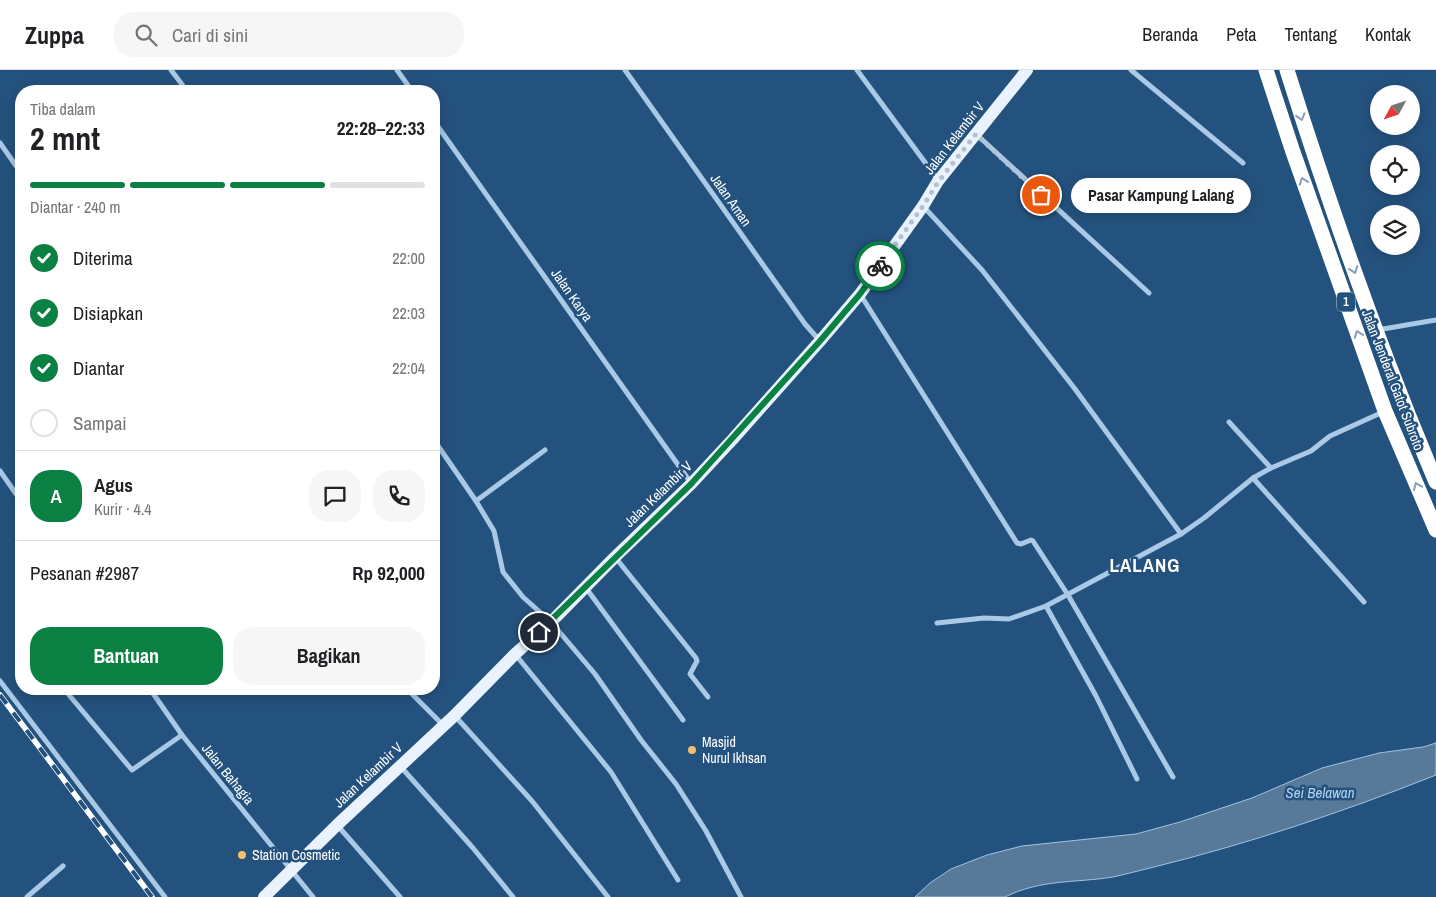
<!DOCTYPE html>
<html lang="id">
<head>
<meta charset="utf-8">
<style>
	body { margin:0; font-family:"Archivo Narrow",sans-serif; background:#f6f6f6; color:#202124; height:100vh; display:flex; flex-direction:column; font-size:19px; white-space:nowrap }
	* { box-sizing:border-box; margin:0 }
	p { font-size:16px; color:#757577 }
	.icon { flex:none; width:28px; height:28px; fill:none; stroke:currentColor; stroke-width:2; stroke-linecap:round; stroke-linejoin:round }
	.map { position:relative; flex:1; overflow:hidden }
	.sheet { position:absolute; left:15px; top:15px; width:425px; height:610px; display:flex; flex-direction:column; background:#fff; border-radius:20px; box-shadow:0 2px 12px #0003 }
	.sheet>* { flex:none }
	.needle { width:32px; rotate:230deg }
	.tools { position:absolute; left:1370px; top:15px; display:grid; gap:10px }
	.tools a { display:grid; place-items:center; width:50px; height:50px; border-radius:50%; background:#fff; box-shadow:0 2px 12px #0003; font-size:25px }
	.pin { position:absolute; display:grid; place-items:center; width:42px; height:42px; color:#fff; margin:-21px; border:2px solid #fff; border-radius:50%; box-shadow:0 1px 5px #0007 }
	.courier { position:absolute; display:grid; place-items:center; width:50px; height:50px; margin:-25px; border:4px solid #0b8043; border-radius:50%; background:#fff; color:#222; box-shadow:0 1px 6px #0007 }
	.bubble { position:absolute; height:35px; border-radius:18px; background:#fff; box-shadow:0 2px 12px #0003; font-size:16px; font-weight:700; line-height:35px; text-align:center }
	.overview em { font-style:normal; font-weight:700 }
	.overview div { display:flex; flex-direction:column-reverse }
	.overview { display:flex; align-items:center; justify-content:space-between; height:85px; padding:0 15px }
	h1 { font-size:32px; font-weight:700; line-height:38px }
	.bar { display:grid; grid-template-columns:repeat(4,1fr); gap:8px 5px; align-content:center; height:60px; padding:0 15px }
	.bar i { height:6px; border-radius:4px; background:#e0e0e0 }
	.bar .active { background:#0b8043 }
	.bar p { grid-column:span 4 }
	.line { display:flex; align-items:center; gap:12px; padding:0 15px; border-top:1px solid #e0e0e0 }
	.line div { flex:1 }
	.round { display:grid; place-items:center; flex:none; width:52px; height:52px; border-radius:20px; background:#f6f6f6 }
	ol { padding:0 15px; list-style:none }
	li { display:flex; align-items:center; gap:15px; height:55px }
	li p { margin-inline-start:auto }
	li .icon { padding:5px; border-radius:50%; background:#0b8043; color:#fff; stroke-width:4 }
	li:last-child { color:#757577 }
	li i { width:28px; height:28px; border:2px solid #e0e0e0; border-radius:50% }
	.action { display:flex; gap:10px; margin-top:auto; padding:10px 15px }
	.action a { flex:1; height:58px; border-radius:20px; background:#0b8043; color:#fff; font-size:20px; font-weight:700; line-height:58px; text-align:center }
	.action a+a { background:#f6f6f6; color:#202124 }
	header { display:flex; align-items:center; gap:30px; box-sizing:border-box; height:70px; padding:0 25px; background:#fff; border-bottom:1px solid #e0e0e0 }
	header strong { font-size:24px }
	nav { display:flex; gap:28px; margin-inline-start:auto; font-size:18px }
	.search { width:350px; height:45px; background:#f6f6f6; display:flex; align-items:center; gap:12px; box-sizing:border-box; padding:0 18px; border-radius:20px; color:#757577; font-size:19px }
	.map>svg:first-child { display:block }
	.water { fill:#587998; stroke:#9ec5e6 }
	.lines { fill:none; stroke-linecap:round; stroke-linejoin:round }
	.street { stroke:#a9c9e6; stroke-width:5 }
	.primary { stroke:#eaf3fd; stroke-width:12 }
	.highway { stroke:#fff; stroke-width:15 }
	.rail-casing { stroke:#fff; stroke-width:5.5 }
	.rail { stroke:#24527e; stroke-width:4; stroke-dasharray:11; stroke-linecap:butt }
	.oneway { stroke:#87a0b8 }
	.done { stroke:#b2c2d2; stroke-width:5; stroke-dasharray:0 9 }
	.route { stroke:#0b8043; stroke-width:6 }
	.poi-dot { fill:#f0c06d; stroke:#24527e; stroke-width:2 }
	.labels { text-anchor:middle; stroke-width:5; stroke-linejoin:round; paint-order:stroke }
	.shield { fill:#24527e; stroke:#bdcbd8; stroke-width:1 }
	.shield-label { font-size:12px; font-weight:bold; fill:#fff }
	.street-label { font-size:14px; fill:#fff; stroke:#24527e }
	.poi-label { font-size:14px; fill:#fff; stroke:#24527e; text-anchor:start }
	.water-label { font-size:15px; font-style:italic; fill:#b5d3ed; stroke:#24527e }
	.district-label { font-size:19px; font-weight:bold; letter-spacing:1px; fill:#fff; stroke:#24527e }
</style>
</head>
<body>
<header>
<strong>Zuppa</strong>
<div class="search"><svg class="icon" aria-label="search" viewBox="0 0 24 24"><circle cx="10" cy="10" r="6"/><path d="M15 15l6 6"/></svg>Cari di sini</div>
<nav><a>Beranda</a><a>Peta</a><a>Tentang</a><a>Kontak</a></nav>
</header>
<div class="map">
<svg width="1436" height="827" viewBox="0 0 1436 827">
	<rect width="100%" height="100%" fill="#24527e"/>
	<path class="water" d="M1436 673V705C1343 742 1248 774 1150 798 1138 801 1126 804 1113 807 1076 813 1041 809 1005 827H915L930 813 951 799 987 785 1022 776 1136 764 1180 752 1252 728 1322 698 1379 683 1423 677Z"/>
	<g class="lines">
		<g class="street">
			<polyline points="171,0 187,21"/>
			<polyline points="397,0 412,21"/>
			<polyline points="625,0 805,254 820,271"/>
			<polyline points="857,0 938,110"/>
			<polyline points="1131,0 1243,93"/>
			<polyline points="434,51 691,413"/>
			<polyline points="976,64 1149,223"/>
			<polyline points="0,73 21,103"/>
			<polyline points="923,136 982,200 1004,228 1075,319 1181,464"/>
			<polyline points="860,224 1017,473 1021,474 1031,470 1033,471 1068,525 1173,707"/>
			<polyline points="1377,260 1436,250"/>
			<polyline points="1229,352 1271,398"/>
			<polyline points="434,370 476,431 494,461 503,502 523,527 551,552 595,604 641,670 676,714 706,761 741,827"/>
			<polyline points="0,401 21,431"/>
			<polyline points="1253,408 1364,532"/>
			<polyline points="476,431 545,380"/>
			<polyline points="615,487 696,588 697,591 690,604 708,627"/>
			<polyline points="586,518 683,650"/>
			<polyline points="1046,536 1096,626 1137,709"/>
			<polyline points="937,553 984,548 1009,549 1046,536 1181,464 1204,448 1253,408 1271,398 1311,381 1330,366 1383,342"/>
			<polyline points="515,584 611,702 678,810"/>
			<polyline points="0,611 165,827"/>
			<polyline points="64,619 132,700 182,665"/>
			<polyline points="150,619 182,665 313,827"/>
			<polyline points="407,619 443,655"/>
			<polyline points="455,646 532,731 608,827"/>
			<polyline points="401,697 473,778 513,827"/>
			<polyline points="338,756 400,827"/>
			<polyline points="27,827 63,796"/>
		</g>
		<polyline class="primary" points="264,827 337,755 454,646 515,584 551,552 615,487 691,414 732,370 820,271 860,224 923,136 938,111 1027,0"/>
		<g class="highway">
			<polyline points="1266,0 1293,82 1385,341 1436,460"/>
			<path d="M1287 0C1331 140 1379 277 1436 412"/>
		</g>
		<g class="rail-casing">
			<polyline id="rail" points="0,625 152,827"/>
		</g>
		<use href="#rail" class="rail"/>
	</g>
	<defs><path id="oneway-chevron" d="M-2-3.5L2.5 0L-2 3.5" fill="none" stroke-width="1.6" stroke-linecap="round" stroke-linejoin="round" transform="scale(1.25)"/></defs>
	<g class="oneway">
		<use href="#oneway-chevron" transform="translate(1301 47) rotate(73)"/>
		<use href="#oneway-chevron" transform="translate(1303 111) rotate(-110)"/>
		<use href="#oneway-chevron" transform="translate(1354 200) rotate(70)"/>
		<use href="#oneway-chevron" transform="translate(1358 264) rotate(-110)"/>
		<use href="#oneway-chevron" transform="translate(1417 416) rotate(-113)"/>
	</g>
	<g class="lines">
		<polyline class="done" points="880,196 923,136 938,112 976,64 1041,125"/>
		<polyline class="route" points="539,562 691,414 820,271 860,224 880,196"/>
	</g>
	<g class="poi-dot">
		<circle cx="692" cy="680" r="5"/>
		<circle cx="242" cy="785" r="5"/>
	</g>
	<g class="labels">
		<rect class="shield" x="1337" y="222.5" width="18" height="19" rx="4"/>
		<g class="shield-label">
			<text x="1346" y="236">1</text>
		</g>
		<g class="street-label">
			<text transform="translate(954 68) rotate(-52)" y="5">Jalan Kelambir V</text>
			<text transform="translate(731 130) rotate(55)" y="5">Jalan Aman</text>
			<text transform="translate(572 225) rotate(55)" y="5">Jalan Karya</text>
			<text transform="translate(1393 310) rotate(69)" y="5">Jalan Jenderal Gatot Subroto</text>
			<text transform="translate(658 424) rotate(-44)" y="5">Jalan Kelambir V</text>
			<text transform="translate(228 704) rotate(51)" y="5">Jalan Bahagia</text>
			<text transform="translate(368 705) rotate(-43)" y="5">Jalan Kelambir V</text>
		</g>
		<g class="poi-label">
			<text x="702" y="677">Masjid<tspan x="702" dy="16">Nurul Ikhsan</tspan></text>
			<text x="252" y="790">Station Cosmetic</text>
		</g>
		<g class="water-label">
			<text x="1320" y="728">Sei Belawan</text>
		</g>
		<g class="district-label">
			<text x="1145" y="502">LALANG</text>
		</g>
	</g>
</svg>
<div class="tools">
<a><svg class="needle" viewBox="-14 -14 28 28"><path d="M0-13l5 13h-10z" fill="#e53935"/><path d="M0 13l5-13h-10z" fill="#757577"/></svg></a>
<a><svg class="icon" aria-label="locate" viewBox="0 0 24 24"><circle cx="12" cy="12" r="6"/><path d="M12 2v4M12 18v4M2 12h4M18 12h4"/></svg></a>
<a><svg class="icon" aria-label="layers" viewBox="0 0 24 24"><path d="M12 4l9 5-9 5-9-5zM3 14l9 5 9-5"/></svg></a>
</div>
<div class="pin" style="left:1041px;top:125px;background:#ea580c"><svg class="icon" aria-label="bag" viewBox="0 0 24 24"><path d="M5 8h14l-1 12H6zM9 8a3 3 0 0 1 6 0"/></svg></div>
<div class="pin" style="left:539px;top:562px;background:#1f2937"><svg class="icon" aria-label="home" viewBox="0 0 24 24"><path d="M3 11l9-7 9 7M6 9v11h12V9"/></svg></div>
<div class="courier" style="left:880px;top:196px"><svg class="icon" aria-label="bike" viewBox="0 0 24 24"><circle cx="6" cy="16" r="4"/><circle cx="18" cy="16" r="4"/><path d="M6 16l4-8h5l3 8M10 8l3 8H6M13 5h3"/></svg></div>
<div class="bubble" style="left:1071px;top:108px;width:180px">Pasar Kampung Lalang</div>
<section class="sheet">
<div class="overview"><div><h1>2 mnt</h1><p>Tiba dalam</p></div><em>22:28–22:33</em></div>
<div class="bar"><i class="active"></i><i class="active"></i><i class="active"></i><i></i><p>Diantar · 240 m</p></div>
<ol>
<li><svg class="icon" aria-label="check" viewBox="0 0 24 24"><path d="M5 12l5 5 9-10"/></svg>Diterima<p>22:00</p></li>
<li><svg class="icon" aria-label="check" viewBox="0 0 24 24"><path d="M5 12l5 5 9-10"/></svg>Disiapkan<p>22:03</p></li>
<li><svg class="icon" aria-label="check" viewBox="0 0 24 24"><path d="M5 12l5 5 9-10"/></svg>Diantar<p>22:04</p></li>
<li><i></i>Sampai</li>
</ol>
<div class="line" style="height:90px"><b class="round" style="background:#0b8043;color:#fff">A</b><div><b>Agus</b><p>Kurir · 4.4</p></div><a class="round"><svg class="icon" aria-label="chat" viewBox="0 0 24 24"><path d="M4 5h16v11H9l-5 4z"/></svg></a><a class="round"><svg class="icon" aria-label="phone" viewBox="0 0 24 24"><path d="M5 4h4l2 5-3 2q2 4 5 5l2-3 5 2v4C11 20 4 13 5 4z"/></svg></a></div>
<div class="line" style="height:65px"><div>Pesanan #2987</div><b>Rp 92,000</b></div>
<div class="action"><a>Bantuan</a><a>Bagikan</a></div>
</section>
</div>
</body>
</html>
